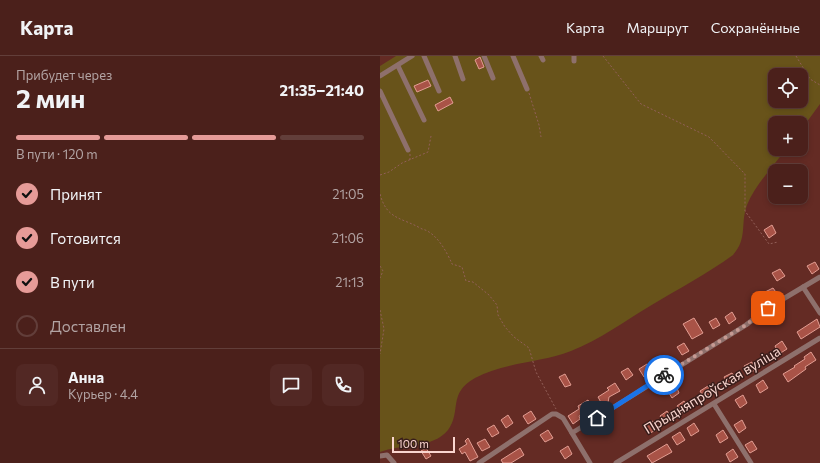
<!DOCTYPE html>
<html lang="ru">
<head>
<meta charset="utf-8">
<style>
	body { margin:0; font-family:Commissioner,sans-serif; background:#522824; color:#f1f3f6; height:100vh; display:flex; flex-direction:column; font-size:15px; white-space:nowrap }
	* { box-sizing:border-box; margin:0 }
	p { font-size:13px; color:#b2a3a3 }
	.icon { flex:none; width:22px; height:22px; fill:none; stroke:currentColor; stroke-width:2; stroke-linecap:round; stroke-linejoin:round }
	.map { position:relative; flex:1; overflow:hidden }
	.drawer { display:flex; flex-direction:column; background:#4b201b; width:380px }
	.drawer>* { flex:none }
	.buttons { position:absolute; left:388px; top:12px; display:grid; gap:8px }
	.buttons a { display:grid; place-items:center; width:40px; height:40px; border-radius:8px; background:#4b201b; box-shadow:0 2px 6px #0003,0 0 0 1px #623e3a; font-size:20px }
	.scale { position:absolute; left:12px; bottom:10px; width:63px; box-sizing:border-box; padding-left:4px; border:2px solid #fad5cf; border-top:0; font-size:11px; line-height:14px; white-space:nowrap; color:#fad5cf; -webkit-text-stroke:3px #381d1a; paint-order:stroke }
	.pin { position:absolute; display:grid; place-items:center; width:34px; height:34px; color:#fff; margin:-17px; border-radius:8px; box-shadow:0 2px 6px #0006 }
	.courier { position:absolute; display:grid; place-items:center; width:40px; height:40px; margin:-20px; border:3px solid #1a73e8; border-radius:50%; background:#fff; color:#222; box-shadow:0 1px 5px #0007 }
	.overview em { font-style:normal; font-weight:700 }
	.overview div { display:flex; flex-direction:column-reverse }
	.overview { display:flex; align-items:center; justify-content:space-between; height:68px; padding:0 16px }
	h1 { font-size:26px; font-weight:700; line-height:30px }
	.bar { display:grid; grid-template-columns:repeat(4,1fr); gap:6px 4px; align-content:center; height:48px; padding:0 16px }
	.bar i { height:5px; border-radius:3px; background:#623e3a }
	.bar .on { background:#e69b98 }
	.bar p { grid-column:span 4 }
	.line { display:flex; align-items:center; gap:10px; padding:0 16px; border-top:1px solid #623e3a }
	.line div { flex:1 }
	.round { display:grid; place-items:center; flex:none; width:42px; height:42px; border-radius:8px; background:#522824 }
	ol { padding:0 16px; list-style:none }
	li { display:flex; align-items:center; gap:12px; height:44px }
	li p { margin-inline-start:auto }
	li .icon { padding:4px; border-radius:50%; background:#e69b98; color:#111; stroke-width:4 }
	li:last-child { color:#b2a3a3 }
	li i { width:22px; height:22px; border:2px solid #623e3a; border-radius:50% }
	header { display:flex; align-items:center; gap:24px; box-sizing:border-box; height:56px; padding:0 20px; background:#4b201b; border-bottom:1px solid #623e3a }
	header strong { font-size:19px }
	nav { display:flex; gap:22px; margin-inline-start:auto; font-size:14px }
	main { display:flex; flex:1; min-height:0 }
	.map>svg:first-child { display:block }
	.green { fill:#68531a; fill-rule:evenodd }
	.building { fill:#a95347; stroke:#e29d92 }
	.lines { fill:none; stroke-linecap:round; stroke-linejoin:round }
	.path { stroke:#925f58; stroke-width:1; stroke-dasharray:2 2; stroke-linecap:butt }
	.minor { stroke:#8e706c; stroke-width:5 }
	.done { stroke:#c69a93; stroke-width:4; stroke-dasharray:0 7.2 }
	.route { stroke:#1a73e8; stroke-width:5 }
	.labels { text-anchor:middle; stroke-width:3; stroke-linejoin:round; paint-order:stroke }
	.street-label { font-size:14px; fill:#fad5cf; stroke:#381d1a }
</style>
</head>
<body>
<header>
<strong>Карта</strong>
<nav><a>Карта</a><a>Маршрут</a><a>Сохранённые</a></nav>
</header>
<main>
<section class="drawer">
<div class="overview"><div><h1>2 мин</h1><p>Прибудет через</p></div><em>21:35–21:40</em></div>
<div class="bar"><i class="on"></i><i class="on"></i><i class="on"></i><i></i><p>В пути · 120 m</p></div>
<ol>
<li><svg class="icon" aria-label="check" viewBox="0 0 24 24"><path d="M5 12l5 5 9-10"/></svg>Принят<p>21:05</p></li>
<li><svg class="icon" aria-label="check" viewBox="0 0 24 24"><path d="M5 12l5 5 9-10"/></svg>Готовится<p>21:06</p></li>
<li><svg class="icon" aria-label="check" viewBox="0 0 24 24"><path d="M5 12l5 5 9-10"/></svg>В пути<p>21:13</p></li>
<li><i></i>Доставлен</li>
</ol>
<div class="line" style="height:72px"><a class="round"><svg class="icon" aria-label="person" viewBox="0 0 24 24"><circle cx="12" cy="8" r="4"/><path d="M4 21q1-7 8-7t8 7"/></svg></a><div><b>Анна</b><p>Курьер · 4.4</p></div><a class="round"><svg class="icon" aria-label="chat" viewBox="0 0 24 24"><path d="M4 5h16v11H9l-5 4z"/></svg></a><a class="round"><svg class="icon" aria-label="phone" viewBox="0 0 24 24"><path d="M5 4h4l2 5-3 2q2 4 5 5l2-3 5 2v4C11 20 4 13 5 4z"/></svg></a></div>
</section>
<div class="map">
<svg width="440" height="407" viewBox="0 0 440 407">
	<rect width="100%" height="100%" fill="#642b24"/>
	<path class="green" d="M16 0H440V48L421 74V67H395V93H406C393 111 375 129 367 149 360 168 368 182 353 199 327 218 298 233 270 250 245 265 219 284 191 295 160 307 125 306 95 322 67 338 82 355 68 374 53 393 20 388 0 396V10ZM395 19H421V45H395Z"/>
	<g class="building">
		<polygon points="100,1 104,11 99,13 95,4"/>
		<polygon points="48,24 51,30 37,36 34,30"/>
		<polygon points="70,41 73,47 58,55 55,49"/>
		<polygon points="392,169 396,177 389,182 384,174"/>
		<polygon points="435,206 439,213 432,218 427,210"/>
		<polygon points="400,213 405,220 397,225 392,217"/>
		<polygon points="393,232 398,239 390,244 385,236"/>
		<polygon points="352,256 356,263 349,268 345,261"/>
		<polygon points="314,262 323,277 312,283 303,268"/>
		<polygon points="336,262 340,269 333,273 329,266"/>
		<polygon points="437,263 440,271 421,283 417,276"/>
		<polygon points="402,285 407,293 399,298 395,290"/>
		<polygon points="304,287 309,295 302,299 297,291"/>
		<polygon points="431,296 436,304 425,311 426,313 408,326 403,318 415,311 414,310 425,303 424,301"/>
		<polygon points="285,301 290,309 282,313 278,305"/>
		<polygon points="372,306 376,313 369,318 364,310"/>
		<polygon points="267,308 272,316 264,321 259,313"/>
		<polygon points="248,312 253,319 246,324 241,316"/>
		<polygon points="352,317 356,324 349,329 344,321"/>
		<polygon points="185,318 191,329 185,331 179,321"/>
		<polygon points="296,322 300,330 297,332 299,337 292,342 284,329"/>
		<polygon points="383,324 388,332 380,337 376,329"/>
		<polygon points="235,327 240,335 229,341 228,347 223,350 218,341 229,334 227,332"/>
		<polygon points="328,330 332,338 325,343 320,335"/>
		<polygon points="363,339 367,347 360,352 355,344"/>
		<polygon points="208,344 212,352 199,360 200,363 193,368 188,360 199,353 198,350"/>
		<polygon points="304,345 309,353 302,357 297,350"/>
		<polygon points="151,355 156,363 148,368 143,360"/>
		<polygon points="287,355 292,363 285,368 280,360"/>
		<polygon points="128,359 133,367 126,372 121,364"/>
		<polygon points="362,364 366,372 359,377 354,369"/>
		<polygon points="273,365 278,373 270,377 265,370"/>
		<polygon points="314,367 319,375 311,380 307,372"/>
		<polygon points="114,369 119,377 112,381 107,373"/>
		<polygon points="168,374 173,382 165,386 160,379"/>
		<polygon points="343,374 348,382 340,387 336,379"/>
		<polygon points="300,376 305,384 297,389 292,381"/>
		<polygon points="88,382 98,401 90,405 85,396 82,398 79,393 87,388 85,385"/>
		<polygon points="105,383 110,391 102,395 97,387"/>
		<polygon points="372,385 377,393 370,397 365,389"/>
		<polygon points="287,388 292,396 272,407 267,400"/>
		<polygon points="188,390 192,398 185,403 180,395"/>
		<polygon points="46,392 51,400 46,403 41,395"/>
		<polygon points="140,392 144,399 131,407 123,407 121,404"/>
		<polygon points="353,393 358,401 350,406 346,398"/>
	</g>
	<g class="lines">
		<g class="path">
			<polyline points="223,0 261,48 329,81 365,118 365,155 389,188 398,186"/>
			<polyline points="416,0 430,23 440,29"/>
			<polyline points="149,37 159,69 161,81"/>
			<polyline points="30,104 30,98"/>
			<polyline points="0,119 9,116 22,107 48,96 51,80"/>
			<path d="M0 138C7 164 21 161 42 173 56 176 67 196 72 208L82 211 86 225 93 226 109 239 117 249 118 259 125 271 134 281 149 292 156 316 176 353"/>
			<polyline points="0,210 3,215 0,222"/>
			<polyline points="0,254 4,273 0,298"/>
		</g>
		<g class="minor">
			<polyline points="44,0 59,35"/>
			<polyline points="75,0 83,23"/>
			<polyline points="104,0 113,22"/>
			<polyline points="133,0 147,33"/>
			<polyline points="161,0 163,4"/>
			<polyline points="194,0 194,5"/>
			<polyline points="18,10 44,64"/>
			<polyline points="0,20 32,0"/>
			<polyline points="0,35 28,94"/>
			<polyline points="423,231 440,257"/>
			<polyline points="334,348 371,407"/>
			<polyline points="192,377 366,269 388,252 440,221"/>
			<polyline points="0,400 7,399 14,407"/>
			<polyline points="99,407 172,358 176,358 183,362 210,407"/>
			<polyline points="236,407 440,282"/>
		</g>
	</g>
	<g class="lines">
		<polyline class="done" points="284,319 366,269 388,252"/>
		<polyline class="route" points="217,362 284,319"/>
	</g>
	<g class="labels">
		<g class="street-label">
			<text transform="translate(332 334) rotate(-31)" y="5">Прыдняпроўская вуліца</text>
		</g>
	</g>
</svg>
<div class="buttons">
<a><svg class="icon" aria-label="locate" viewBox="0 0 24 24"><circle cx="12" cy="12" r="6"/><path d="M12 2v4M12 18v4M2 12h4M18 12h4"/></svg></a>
<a>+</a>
<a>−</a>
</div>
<div class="scale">100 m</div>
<div class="pin" style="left:388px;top:252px;background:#ea580c"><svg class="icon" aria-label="bag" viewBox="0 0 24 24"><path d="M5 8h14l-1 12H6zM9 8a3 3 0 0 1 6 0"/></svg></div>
<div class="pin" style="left:217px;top:362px;background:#1f2937"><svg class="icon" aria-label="home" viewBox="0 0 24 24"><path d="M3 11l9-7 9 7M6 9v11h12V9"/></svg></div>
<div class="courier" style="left:284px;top:319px"><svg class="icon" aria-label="bike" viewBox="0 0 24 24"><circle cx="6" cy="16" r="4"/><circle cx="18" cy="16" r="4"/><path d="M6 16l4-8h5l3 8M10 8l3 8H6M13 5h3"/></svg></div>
</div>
</main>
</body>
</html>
